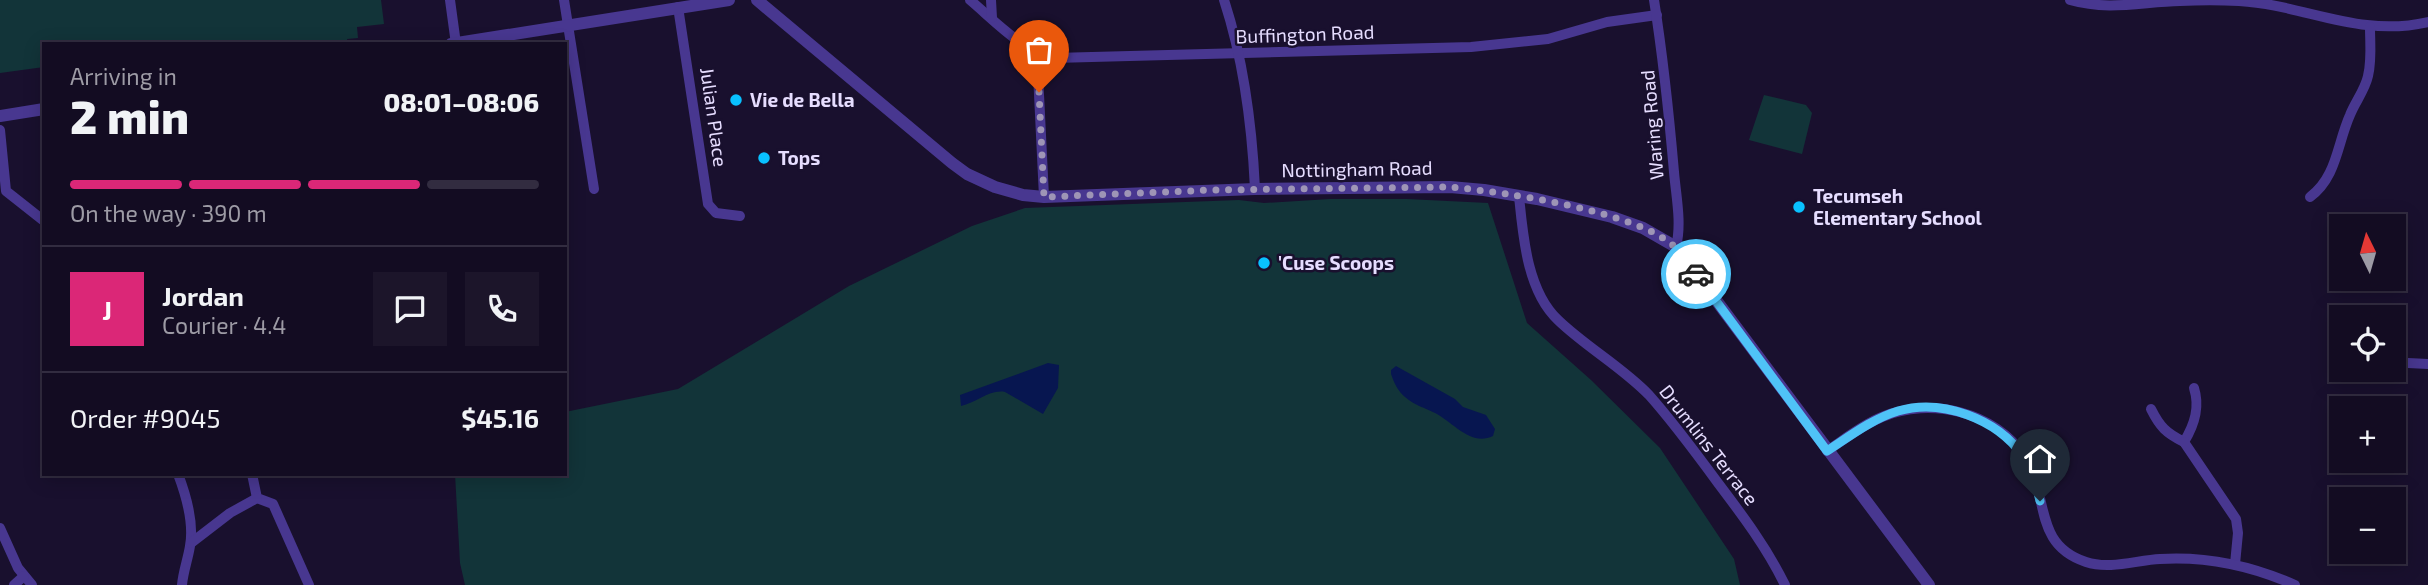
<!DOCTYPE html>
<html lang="en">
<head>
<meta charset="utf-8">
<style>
	body { margin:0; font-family:"Exo 2",sans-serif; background:#1c152a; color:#f1f3f6; height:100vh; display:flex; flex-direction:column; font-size:26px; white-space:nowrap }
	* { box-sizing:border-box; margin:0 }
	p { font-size:23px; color:#9d9ba5 }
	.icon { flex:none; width:38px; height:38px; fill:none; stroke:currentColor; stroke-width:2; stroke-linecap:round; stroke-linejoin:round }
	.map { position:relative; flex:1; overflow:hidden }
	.sheet { position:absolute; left:42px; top:42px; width:525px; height:434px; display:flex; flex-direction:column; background:#130c22; border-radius:0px; box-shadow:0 4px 18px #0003,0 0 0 2px #322c40 }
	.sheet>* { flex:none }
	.needle { width:46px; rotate:355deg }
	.buttons { position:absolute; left:2329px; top:214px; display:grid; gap:14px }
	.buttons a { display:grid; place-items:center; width:77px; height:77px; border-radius:0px; background:#130c22; box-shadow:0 4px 18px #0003,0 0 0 2px #322c40; font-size:35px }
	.pin { position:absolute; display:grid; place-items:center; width:60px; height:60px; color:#fff; margin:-72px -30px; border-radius:50% 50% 50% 0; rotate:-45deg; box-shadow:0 0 7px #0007 }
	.pin .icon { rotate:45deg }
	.courier { position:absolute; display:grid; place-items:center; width:70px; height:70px; margin:-35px; border:5px solid #4fc3f7; border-radius:50%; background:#fff; color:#222; box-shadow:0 2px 9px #0007 }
	.summary em { font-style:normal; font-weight:800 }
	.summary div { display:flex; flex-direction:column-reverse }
	.summary { display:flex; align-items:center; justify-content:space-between; height:119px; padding:0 28px }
	h1 { font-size:46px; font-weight:800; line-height:52px }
	.bar { display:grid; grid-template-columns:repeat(4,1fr); gap:10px 7px; align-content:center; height:84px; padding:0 28px }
	.bar i { height:9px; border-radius:5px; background:#322c40 }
	.bar .selected { background:#db2777 }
	.bar p { grid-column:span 4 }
	.line { display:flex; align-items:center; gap:18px; padding:0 28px; border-top:2px solid #322c40 }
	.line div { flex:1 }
	.round { display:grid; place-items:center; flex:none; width:74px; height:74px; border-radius:0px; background:#1c152a }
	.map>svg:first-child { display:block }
	.green { fill:#123439 }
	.water { fill:#071650 }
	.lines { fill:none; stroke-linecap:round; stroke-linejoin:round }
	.minor { stroke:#483790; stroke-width:10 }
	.tertiary { stroke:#483790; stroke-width:12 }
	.done { stroke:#9e95b6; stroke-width:7; stroke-dasharray:0 12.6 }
	.route { stroke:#4fc3f7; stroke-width:9 }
	.poi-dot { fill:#09c1ff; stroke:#19102e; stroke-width:2.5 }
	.labels { text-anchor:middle; stroke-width:5; stroke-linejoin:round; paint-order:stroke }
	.street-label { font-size:19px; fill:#e6ddff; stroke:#19102e }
	.poi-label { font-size:19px; font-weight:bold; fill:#e6ddff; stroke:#19102e; text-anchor:start }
</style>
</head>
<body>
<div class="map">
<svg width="2428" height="585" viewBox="0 0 2428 585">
	<rect width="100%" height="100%" fill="#19102e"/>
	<g class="green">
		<polygon points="0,0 381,0 384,24 357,27 358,38 347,39 348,44 214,44 213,40 190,44 44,44 44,67 0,73"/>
		<polygon points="1764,95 1806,105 1812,113 1802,154 1749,140"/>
		<polygon points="1330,199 1407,199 1488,203 1527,323 1591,380 1660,448 1734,559 1740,585 465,585 460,563 455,474 565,474 565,412 678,389 849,286 972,226 1025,208 1239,200 1264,203"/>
	</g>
	<g class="water">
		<path d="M1048 363 1059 365 1058 388 1043 414 1005 392C990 389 976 403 961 406L960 395Z"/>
		<path d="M1396 366 1455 399 1463 407 1486 415 1495 429 1493 436C1471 447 1453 422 1435 413 1425 408 1414 405 1405 397 1398 391 1394 383 1391 374V370Z"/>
	</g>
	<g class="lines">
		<g class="minor">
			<polyline points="450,0 456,44"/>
			<polyline points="564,0 594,189"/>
			<path d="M970 0C996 22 1020 49 1054 58L1471 47 1548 39 1607 22 1657 15"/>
			<polyline points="991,0 992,18"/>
			<path d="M1224 0C1244 61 1252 125 1255 189"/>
			<path d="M1654 0C1663 57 1669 114 1674 172 1676 196 1682 223 1676 247"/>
			<path d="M2070 0C2109 11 2141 2 2180 1 2200 0 2220 0 2239 1 2306 5 2358 38 2428 22"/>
			<polyline points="678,7 708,204 716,213 740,216"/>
			<polyline points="1037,53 1044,197"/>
			<polyline points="0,130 6,191 44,221"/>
			<path d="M1519 196C1523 236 1527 291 1558 320 1586 347 1622 367 1649 395 1674 423 1696 453 1718 483 1743 516 1767 548 1785 585"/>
			<path d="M2310 197C2337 177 2337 144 2350 115 2355 102 2365 90 2368 76 2372 60 2370 43 2370 27"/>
			<polyline points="2408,363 2428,364"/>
			<path d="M2151 409C2160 427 2166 433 2184 442 2195 424 2200 407 2194 388"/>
			<polyline points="2184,442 2236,519 2238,533 2235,564"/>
			<path d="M1827 451C1845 439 1862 425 1882 417 1930 397 1995 411 2025 457 2050 496 2032 544 2086 562 2110 570 2137 560 2160 559 2208 556 2252 566 2295 585"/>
			<path d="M178 474C186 495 194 524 190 546 188 559 183 572 182 585"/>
			<polyline points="252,474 257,498 273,504 309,585"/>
			<polyline points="0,528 18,568 32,585"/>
			<polyline points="191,543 230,513 257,498"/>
			<polyline points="14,585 24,576"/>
		</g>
		<g class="tertiary">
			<polyline points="757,0 952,163 967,174 995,187 1023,195 1044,197 1255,189 1450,187 1484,190 1537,199 1612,217 1643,228 1676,247 1692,268 1929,585"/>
			<polyline points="451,44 729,0"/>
			<polyline points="0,116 44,109"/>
		</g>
	</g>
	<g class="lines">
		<path class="done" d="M1039 92 1044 197 1212 190 1450 187C1503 192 1639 211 1676 248 1684 255 1690 265 1696 274"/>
		<path class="route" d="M1696 274 1827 451C1850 436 1872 419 1898 411 1942 398 1997 419 2023 456 2033 469 2036 485 2040 501"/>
	</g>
	<g class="poi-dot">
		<circle cx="736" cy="100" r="7"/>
		<circle cx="764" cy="158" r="7"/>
		<circle cx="1799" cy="207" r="7"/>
		<circle cx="1264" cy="263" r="7"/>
	</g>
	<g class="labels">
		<g class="street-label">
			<text transform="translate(1305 34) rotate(-2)" y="7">Buffington Road</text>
			<text transform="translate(714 117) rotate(82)" y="7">Julian Place</text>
			<text transform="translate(1652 125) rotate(-95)" y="7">Waring Road</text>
			<text transform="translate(1357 169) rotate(-1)" y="7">Nottingham Road</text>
			<text transform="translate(1709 445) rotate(52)" y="7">Drumlins Terrace</text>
		</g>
		<g class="poi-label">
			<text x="750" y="107">Vie de Bella</text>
			<text x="778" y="165">Tops</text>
			<text x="1813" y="203">Tecumseh<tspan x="1813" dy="22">Elementary School</tspan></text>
			<text x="1278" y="270">'Cuse Scoops</text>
		</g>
	</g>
</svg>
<div class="buttons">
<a><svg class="needle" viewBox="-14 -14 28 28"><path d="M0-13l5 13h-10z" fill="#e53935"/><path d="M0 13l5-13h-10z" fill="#9d9ba5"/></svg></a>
<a><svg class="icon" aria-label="locate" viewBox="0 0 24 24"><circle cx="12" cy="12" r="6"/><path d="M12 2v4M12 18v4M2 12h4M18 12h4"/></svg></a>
<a>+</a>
<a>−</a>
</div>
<div class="pin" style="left:1039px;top:92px;background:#ea580c"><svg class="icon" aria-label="bag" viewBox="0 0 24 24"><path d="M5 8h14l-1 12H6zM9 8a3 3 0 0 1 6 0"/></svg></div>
<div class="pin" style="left:2040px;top:501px;background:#1f2937"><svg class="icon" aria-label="home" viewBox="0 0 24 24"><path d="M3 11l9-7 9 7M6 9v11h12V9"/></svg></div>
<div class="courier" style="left:1696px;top:274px"><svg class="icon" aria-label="car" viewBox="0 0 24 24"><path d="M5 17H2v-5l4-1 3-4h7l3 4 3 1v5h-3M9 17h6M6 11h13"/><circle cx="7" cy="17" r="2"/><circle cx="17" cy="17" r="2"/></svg></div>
<section class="sheet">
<div class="summary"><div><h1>2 min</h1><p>Arriving in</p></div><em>08:01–08:06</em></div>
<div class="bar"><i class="selected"></i><i class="selected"></i><i class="selected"></i><i></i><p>On the way · 390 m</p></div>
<div class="line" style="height:126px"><b class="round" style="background:#db2777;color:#fff">J</b><div><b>Jordan</b><p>Courier · 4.4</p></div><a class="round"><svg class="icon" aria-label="chat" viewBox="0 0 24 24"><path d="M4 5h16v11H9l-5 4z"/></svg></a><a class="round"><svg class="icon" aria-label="phone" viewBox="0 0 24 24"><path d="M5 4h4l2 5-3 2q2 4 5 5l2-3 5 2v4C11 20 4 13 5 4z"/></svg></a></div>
<div class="line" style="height:91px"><div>Order #9045</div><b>$45.16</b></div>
</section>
</div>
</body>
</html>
